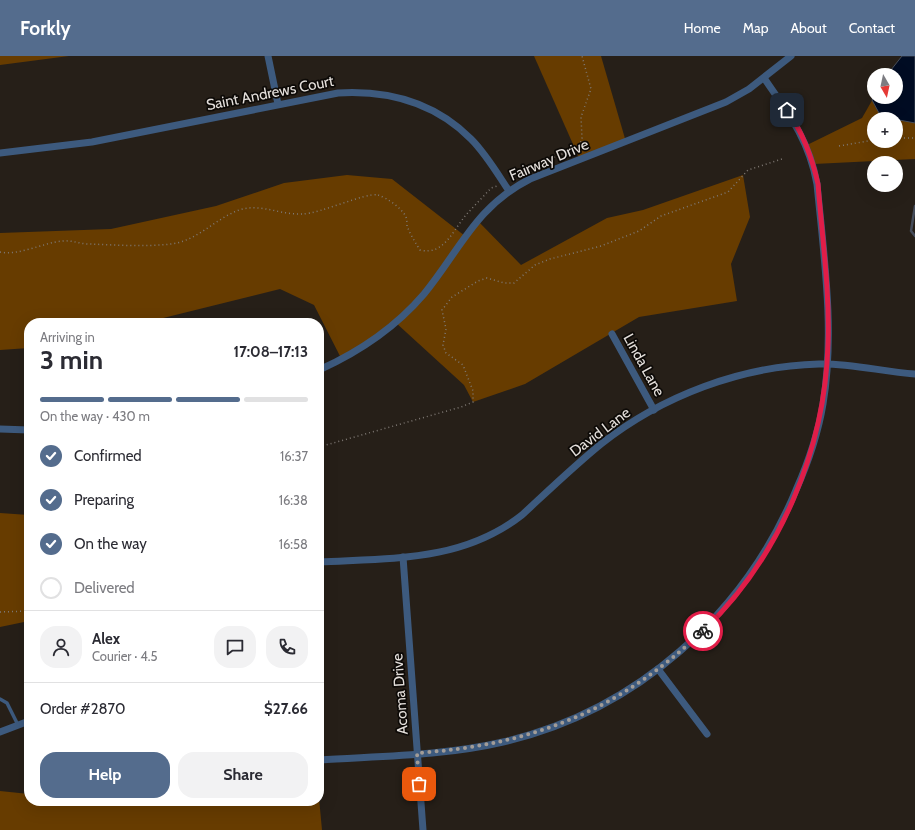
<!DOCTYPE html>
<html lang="en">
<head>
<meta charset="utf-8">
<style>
	body { margin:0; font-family:Cabin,sans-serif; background:#f2f2f3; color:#2b2b33; height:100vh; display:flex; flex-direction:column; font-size:15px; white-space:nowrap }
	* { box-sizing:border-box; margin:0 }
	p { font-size:13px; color:#7c7c81 }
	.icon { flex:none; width:22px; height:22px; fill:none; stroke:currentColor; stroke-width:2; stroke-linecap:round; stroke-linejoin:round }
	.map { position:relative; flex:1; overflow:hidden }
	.details { position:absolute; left:24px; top:262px; width:300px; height:488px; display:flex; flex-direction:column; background:#fff; border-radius:16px; box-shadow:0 4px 16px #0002 }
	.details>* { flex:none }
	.needle { width:26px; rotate:171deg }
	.buttons { position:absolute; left:867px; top:12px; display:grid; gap:8px }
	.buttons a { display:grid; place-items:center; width:36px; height:36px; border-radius:50%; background:#fff; box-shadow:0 4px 16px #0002; font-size:20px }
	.pin { position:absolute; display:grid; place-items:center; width:34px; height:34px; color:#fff; margin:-17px; border-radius:8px; box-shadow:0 2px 6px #0006 }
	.courier { position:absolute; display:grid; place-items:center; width:40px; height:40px; margin:-20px; border:3px solid #e11d48; border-radius:50%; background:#fff; color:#222; box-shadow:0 1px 5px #0007 }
	.overview em { font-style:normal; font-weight:800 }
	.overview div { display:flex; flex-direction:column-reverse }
	.overview { display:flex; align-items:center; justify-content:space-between; height:68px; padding:0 16px }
	h1 { font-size:26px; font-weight:800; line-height:30px }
	.bar { display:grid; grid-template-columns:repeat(4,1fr); gap:6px 4px; align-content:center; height:48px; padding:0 16px }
	.bar i { height:5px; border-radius:3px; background:#e1e1e2 }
	.bar .selected { background:#546c8d }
	.bar p { grid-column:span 4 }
	.line { display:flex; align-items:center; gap:10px; padding:0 16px; border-top:1px solid #e1e1e2 }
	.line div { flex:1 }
	.round { display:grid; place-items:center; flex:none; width:42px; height:42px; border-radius:16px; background:#f2f2f3 }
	ol { padding:0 16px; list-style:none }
	li { display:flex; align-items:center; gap:12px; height:44px }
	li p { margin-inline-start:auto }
	li .icon { padding:4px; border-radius:50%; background:#546c8d; color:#fff; stroke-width:4 }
	li:last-child { color:#7c7c81 }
	li i { width:22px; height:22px; border:2px solid #e1e1e2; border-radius:50% }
	.primary-button { display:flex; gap:8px; margin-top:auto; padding:8px 16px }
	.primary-button a { flex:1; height:46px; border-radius:16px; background:#546c8d; color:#fff; font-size:16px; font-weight:800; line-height:46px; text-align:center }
	.primary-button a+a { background:#f2f2f3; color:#2b2b33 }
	header { display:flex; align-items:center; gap:24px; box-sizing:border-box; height:56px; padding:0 20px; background:#546c8d; color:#fff }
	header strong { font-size:19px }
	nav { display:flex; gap:22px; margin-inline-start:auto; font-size:14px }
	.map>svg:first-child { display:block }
	.green { fill:#673c00; fill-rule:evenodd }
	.water { fill:#000c23; stroke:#454c5a }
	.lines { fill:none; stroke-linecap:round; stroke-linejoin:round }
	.stream { stroke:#454c5a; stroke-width:2.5 }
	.path { stroke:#7f7974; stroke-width:1.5; stroke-dasharray:1 3; stroke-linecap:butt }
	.service { stroke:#3d5a7e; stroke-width:3.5 }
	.minor { stroke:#3d5a7e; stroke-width:7 }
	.done { stroke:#a29c97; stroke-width:4; stroke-dasharray:0 7.2 }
	.route { stroke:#e11d48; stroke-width:5 }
	.labels { text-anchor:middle; stroke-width:3.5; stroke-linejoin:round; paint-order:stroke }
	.street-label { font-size:15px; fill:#e5e0dc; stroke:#0d0a07 }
</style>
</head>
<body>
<header>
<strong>Forkly</strong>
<nav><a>Home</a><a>Map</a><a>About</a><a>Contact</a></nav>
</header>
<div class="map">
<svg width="915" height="774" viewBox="0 0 915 774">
	<rect width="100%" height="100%" fill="#261f18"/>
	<g class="green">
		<polygon points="0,0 69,0 0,9"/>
		<polygon points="534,0 601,0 626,86 580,104"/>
		<path d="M902 0H915V103L814 108 807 89 862 62 874 41H896V19H887ZM874 63H896V85H874Z"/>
		<polygon points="347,119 392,123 465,180 477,164 521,209 607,162 643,154 743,119 750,161 731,208 737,245 639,261 525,328 473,346 464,329 395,266 342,304 314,249 280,233 143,267 29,267 29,292 0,294 0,177 111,173 216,150 284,127"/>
		<polygon points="0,457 29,459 29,565 0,571"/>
		<polygon points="0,735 29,738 29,745 319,745 319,742 322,774 0,774"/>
	</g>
	<polygon class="water" points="902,0 915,0 915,67 899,64 879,57 872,44 874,41 896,41 896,19 887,19"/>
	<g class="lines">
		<polyline class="stream" points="915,150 911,175 915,180"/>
		<g class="path">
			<polyline points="896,82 915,82"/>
			<polyline points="839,90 874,84"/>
			<polyline points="511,122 521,115 579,91 582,82 581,61 591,33 582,0"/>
			<path d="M0 196C18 200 43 187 62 185 72 184 80 188 89 188 116 189 145 191 171 188 197 185 215 163 239 154 260 147 280 159 302 158 320 158 366 136 378 139 387 142 402 152 406 161 407 164 407 167 407 170 410 178 415 186 420 194 444 200 453 174 466 159 474 150 483 141 491 132L497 130"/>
			<polyline points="319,391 461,351 473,346 473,335 463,309 446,297 443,289 446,273 442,254 452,241 478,225 487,222 504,227 514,227 535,209 550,203 601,190 639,175 661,160 728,136 748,114 782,103"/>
			<polyline points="0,556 29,555"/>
		</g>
		<polyline class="service" points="0,643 7,647 18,669"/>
		<g class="minor">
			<polyline points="268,0 278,48"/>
			<path d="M0 97 92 86 338 37C388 34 435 47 471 83 486 98 497 117 509 135"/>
			<polyline points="612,278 654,354"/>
			<path d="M319 314C359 296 395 272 424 238 460 194 476 150 530 123L726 46 749 33 791 0"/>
			<polyline points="0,373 29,374"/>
			<polyline points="403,501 423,774"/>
			<path d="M319 506C391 502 462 506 522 459 548 435 574 410 601 388 662 340 741 310 819 308 851 307 883 316 915 318"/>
			<polyline points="658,613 707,678"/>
			<polyline points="0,676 29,665"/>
			<path d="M319 704C380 700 443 700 503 686 636 655 744 559 796 434 808 407 818 378 823 348 835 276 824 201 817 128 809 84 789 58 764 22"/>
		</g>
	</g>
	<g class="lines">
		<path class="done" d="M419 728 417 697C533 689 618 655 703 575"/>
		<path class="route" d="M703 575C780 502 825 393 828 288 830 235 822 181 818 128 812 101 803 77 787 54"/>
	</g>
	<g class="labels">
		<g class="street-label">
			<text transform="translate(270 37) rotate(-11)" y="5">Saint Andrews Court</text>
			<text transform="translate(549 104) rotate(-23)" y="5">Fairway Drive</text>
			<text transform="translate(644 309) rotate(61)" y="5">Linda Lane</text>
			<text transform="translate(600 376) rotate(-37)" y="5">David Lane</text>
			<text transform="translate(400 638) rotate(-94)" y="5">Acoma Drive</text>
		</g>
	</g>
</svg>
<div class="buttons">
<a><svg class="needle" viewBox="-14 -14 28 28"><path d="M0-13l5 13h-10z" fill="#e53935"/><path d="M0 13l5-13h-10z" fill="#7c7c81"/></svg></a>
<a>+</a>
<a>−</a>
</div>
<div class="pin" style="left:419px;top:728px;background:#ea580c"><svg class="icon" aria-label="bag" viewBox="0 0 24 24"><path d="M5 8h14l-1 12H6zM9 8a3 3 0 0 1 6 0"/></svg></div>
<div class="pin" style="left:787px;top:54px;background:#1f2937"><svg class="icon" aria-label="home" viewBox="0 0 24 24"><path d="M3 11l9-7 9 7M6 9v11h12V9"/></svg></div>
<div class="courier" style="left:703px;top:575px"><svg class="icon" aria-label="bike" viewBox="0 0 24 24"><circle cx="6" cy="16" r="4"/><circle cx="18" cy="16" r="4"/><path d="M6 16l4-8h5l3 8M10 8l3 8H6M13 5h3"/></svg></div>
<section class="details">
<div class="overview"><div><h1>3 min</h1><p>Arriving in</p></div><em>17:08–17:13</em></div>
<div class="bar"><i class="selected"></i><i class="selected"></i><i class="selected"></i><i></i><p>On the way · 430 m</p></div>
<ol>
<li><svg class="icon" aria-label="check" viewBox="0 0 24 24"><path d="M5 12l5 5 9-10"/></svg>Confirmed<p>16:37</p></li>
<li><svg class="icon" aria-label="check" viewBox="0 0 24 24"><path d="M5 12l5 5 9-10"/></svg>Preparing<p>16:38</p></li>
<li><svg class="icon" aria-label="check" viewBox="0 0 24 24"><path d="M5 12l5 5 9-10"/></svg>On the way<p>16:58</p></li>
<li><i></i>Delivered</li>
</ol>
<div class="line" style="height:72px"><a class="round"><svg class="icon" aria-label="person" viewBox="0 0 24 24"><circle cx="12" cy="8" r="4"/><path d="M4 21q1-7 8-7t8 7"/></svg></a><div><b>Alex</b><p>Courier · 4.5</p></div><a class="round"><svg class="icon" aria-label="chat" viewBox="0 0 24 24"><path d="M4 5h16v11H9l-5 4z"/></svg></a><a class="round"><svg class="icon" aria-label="phone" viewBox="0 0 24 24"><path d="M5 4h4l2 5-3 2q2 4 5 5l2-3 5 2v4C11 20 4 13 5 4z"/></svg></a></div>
<div class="line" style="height:52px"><div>Order #2870</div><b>$27.66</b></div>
<div class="primary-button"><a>Help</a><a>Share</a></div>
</section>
</div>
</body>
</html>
